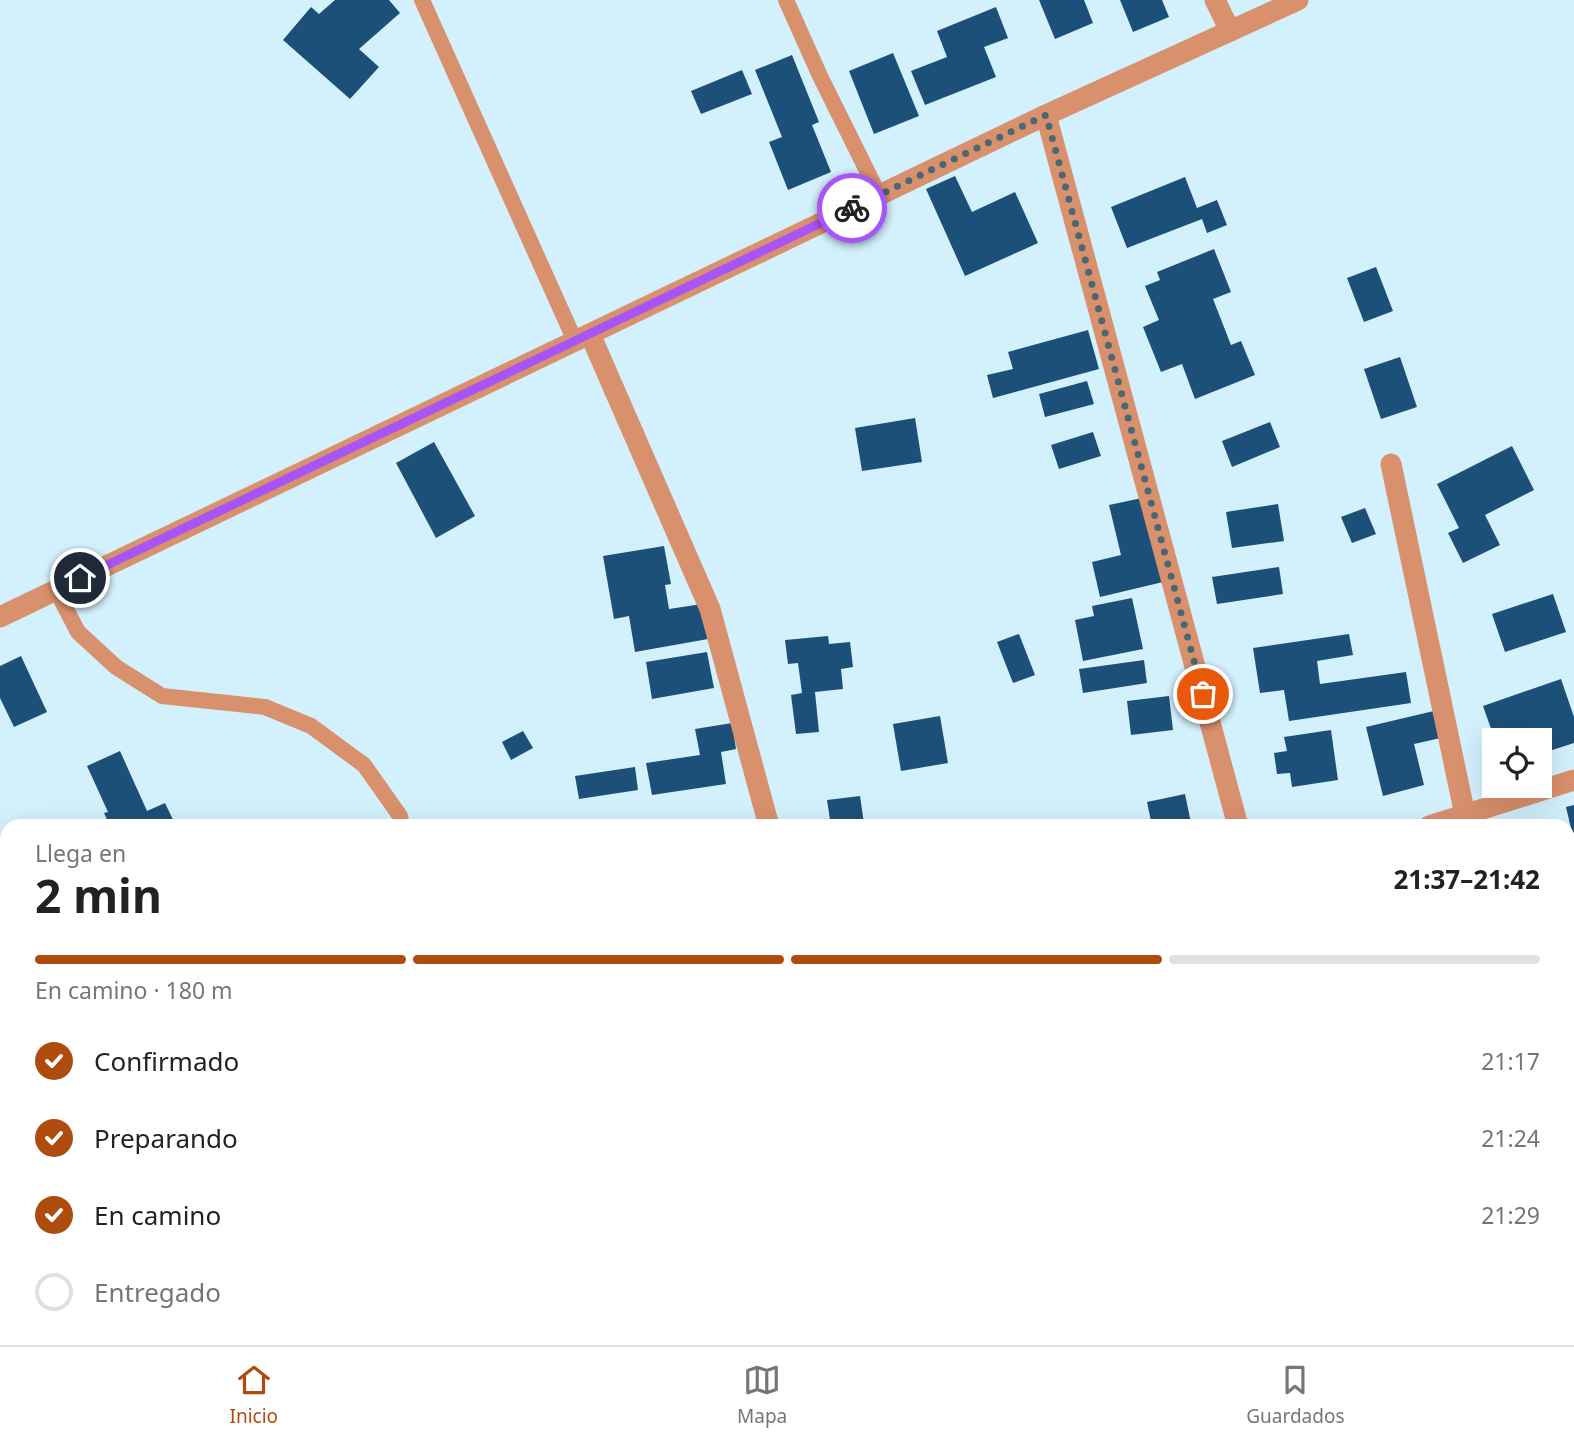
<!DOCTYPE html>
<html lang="es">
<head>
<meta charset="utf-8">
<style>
	body { margin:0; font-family:"Noto Sans",sans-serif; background:#f2f2f2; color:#222; height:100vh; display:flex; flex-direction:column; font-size:26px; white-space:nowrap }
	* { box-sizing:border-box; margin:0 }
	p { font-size:23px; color:#767676 }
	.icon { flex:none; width:38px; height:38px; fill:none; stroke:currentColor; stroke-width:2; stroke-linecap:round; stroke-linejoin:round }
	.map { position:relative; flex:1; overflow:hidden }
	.details { position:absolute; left:0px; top:819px; width:1575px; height:527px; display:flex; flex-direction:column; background:#fff; border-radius:21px 21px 0 0; box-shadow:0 7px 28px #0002 }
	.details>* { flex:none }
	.controls { position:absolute; left:1482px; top:728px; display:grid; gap:14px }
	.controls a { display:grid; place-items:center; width:70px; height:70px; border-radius:0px; background:#fff; box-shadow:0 7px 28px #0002; font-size:35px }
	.pin { position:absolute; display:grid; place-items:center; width:60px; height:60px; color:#fff; margin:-30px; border:4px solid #fff; border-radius:50%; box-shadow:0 2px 7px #0007 }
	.courier { position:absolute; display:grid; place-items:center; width:70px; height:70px; margin:-35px; border:5px solid #a855f7; border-radius:50%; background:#fff; color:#222; box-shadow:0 2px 9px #0007 }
	.headline em { font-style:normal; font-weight:700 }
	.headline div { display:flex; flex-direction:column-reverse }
	.headline { display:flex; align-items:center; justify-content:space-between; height:119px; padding:0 35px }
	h1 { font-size:46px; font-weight:700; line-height:52px }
	.bar { display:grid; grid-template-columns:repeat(4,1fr); gap:10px 7px; align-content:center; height:84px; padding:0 35px }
	.bar i { height:9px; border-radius:5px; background:#e0e0e0 }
	.bar .on { background:#ae4c0e }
	.bar p { grid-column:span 4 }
	ol { padding:0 35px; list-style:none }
	li { display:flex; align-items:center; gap:21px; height:77px }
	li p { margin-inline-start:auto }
	li .icon { padding:7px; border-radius:50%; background:#ae4c0e; color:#fff; stroke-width:4 }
	li:last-child { color:#767676 }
	li i { width:38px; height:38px; border:4px solid #e0e0e0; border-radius:50% }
	.menu { display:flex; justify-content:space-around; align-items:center; height:98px; border-top:2px solid #e0e0e0; background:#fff; font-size:19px; color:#767676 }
	.menu a { display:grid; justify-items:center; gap:4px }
	.menu .on { color:#ae4c0e }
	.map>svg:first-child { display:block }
	.building { fill:#1c5079 }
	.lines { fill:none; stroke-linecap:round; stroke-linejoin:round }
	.service { stroke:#d9906c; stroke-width:16 }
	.minor { stroke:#d9906c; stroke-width:21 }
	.done { stroke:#4a6874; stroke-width:7; stroke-dasharray:0 12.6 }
	.route { stroke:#a855f7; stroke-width:9 }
</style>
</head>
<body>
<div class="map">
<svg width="1574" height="1345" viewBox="0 0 1574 1345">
	<rect width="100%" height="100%" fill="#d3f0fd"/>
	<g class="building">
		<polygon points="335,0 389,0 400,13 359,49 379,67 350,99 283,40 311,7 319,14"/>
		<polygon points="1039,0 1084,0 1093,23 1055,39"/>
		<polygon points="1120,0 1162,0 1169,17 1133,32"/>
		<polygon points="996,7 1008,38 984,47 996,77 925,105 911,71 947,57 937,31"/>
		<polygon points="893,53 919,116 874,134 849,71"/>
		<polygon points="792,55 819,122 812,125 831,172 788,190 769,142 782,137 755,70"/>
		<polygon points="742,70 752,94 701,114 691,91"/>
		<polygon points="955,176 972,212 1015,192 1038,243 965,276 926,189"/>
		<polygon points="1185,177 1197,208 1217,200 1227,225 1207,233 1202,219 1127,248 1111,207"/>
		<polygon points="1214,249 1231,292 1213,299 1231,345 1241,341 1255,375 1195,399 1182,364 1161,372 1143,327 1159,320 1145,286 1160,280 1157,272"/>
		<polygon points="1376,267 1393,311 1364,322 1347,278"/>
		<polygon points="1088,330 1099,369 993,398 987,375 1013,369 1008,352"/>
		<polygon points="1400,357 1417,407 1381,419 1364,369"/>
		<polygon points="1087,381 1094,404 1045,417 1039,394"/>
		<polygon points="915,418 922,462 862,471 855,428"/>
		<polygon points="1270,422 1280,447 1232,467 1222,441"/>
		<polygon points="1093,432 1101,456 1059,469 1051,445"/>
		<polygon points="434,442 475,516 436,538 396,463"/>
		<polygon points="1512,446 1534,490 1485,515 1500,545 1463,563 1448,533 1459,528 1437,484"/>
		<polygon points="1142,498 1163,582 1100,597 1092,562 1121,555 1109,505"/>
		<polygon points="1278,504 1284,541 1232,548 1226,512"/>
		<polygon points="1365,508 1376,534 1352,543 1341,517"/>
		<polygon points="664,546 671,584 665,585 669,609 702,604 708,639 635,652 629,616 614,619 603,556"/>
		<polygon points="1279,567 1283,594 1217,604 1212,577"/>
		<polygon points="1553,594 1566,632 1505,652 1492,614"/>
		<polygon points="1132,598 1143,649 1083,661 1075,620 1094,616 1092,606"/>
		<polygon points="1019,634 1035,675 1013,683 997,642"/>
		<polygon points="1349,634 1353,655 1317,661 1320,684 1406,672 1411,703 1289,721 1284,690 1260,693 1253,648"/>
		<polygon points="828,636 829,644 850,642 853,667 841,669 843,689 815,692 819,732 796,734 791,695 802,693 798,663 788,664 785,640"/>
		<polygon points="707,652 714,688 652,699 646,662"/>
		<polygon points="21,656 47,712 14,727 0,698 0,666"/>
		<polygon points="1144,660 1147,683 1083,693 1079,669"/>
		<polygon points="1561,679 1574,717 1574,743 1540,754 1540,740 1495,740 1483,706"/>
		<polygon points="1169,696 1173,730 1131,735 1127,701"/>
		<polygon points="1438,710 1445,737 1414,744 1424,785 1383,796 1366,727"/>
		<polygon points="940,716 948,763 901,771 893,724"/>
		<polygon points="732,723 736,749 721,752 726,784 652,795 646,763 700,755 695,729"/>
		<polygon points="1331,730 1338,780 1292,787 1290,773 1277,774 1274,753 1287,751 1284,737"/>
		<polygon points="523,731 533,748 511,760 502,742"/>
		<polygon points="120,751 147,811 165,803 176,826 126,826 123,821 110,826 104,813 108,812 87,766"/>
		<polygon points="635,767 638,790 579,799 575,776"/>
		<polygon points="1185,794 1191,823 1210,819 1212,826 1152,826 1147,802"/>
		<polygon points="860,796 864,824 831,826 827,800"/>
		<polygon points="1574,805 1574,837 1573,837 1566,807"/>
		<polygon points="1574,858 1574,895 1568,897 1568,859"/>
		<polygon points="1574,1244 1574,1284 1569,1284 1568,1245"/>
		<polygon points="306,1339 345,1339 349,1345 310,1345"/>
		<polygon points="411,1339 457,1339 461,1345 415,1345"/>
		<polygon points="506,1339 557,1339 558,1345 507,1345"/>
		<polygon points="679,1339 760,1339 762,1345 681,1345"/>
		<polygon points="847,1339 877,1339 877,1340 848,1345"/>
		<polygon points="927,1339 974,1339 976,1344 928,1345"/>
		<polygon points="1051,1339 1085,1339 1086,1340 1066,1345 1053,1345"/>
	</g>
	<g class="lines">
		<g class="service">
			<polyline points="422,0 575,341"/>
			<polyline points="786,0 820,76 879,195"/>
			<polyline points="56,590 78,632 116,667 162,696 265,707 311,726 364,765 400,816 402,826"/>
		</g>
		<g class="minor">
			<polyline points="1215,0 1230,31"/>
			<polyline points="1046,115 1238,826"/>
			<polyline points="590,334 710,609 769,826"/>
			<polyline points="1391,464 1465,815"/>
			<polyline points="0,617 1046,115 1298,0"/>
			<polyline points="1429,826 1574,780"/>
			<polyline points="1343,1339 1345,1345"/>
		</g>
	</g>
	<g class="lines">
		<polyline class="done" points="852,208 1046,115 1203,694"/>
		<polyline class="route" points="80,578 852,208"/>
	</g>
</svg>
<div class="controls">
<a><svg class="icon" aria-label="locate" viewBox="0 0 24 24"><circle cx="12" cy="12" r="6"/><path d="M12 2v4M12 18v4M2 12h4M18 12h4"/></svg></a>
</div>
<div class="pin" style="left:1203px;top:694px;background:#ea580c"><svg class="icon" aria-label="bag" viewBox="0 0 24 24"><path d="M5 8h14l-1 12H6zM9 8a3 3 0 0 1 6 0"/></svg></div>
<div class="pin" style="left:80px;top:578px;background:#1f2937"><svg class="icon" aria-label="home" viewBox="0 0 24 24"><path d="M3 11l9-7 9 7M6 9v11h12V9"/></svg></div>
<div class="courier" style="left:852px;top:208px"><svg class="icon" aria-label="bike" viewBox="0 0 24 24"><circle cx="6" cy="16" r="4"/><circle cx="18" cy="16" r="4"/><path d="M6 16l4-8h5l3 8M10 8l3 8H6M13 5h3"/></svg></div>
<section class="details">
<div class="headline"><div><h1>2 min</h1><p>Llega en</p></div><em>21:37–21:42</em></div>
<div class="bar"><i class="on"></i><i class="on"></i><i class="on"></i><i></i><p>En camino · 180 m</p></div>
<ol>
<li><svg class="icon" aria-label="check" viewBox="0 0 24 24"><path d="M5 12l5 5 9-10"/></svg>Confirmado<p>21:17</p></li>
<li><svg class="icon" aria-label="check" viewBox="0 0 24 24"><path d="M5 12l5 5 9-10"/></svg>Preparando<p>21:24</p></li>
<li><svg class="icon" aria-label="check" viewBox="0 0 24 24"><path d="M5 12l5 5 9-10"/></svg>En camino<p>21:29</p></li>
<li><i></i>Entregado</li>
</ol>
</section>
</div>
<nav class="menu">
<a class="on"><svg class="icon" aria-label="home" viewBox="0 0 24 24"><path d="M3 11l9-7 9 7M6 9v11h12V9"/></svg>Inicio</a>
<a><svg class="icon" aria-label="map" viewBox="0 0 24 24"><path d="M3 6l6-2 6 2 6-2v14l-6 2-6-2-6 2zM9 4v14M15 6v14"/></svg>Mapa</a>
<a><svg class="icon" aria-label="saved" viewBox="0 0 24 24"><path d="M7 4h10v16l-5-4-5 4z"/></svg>Guardados</a>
</nav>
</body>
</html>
